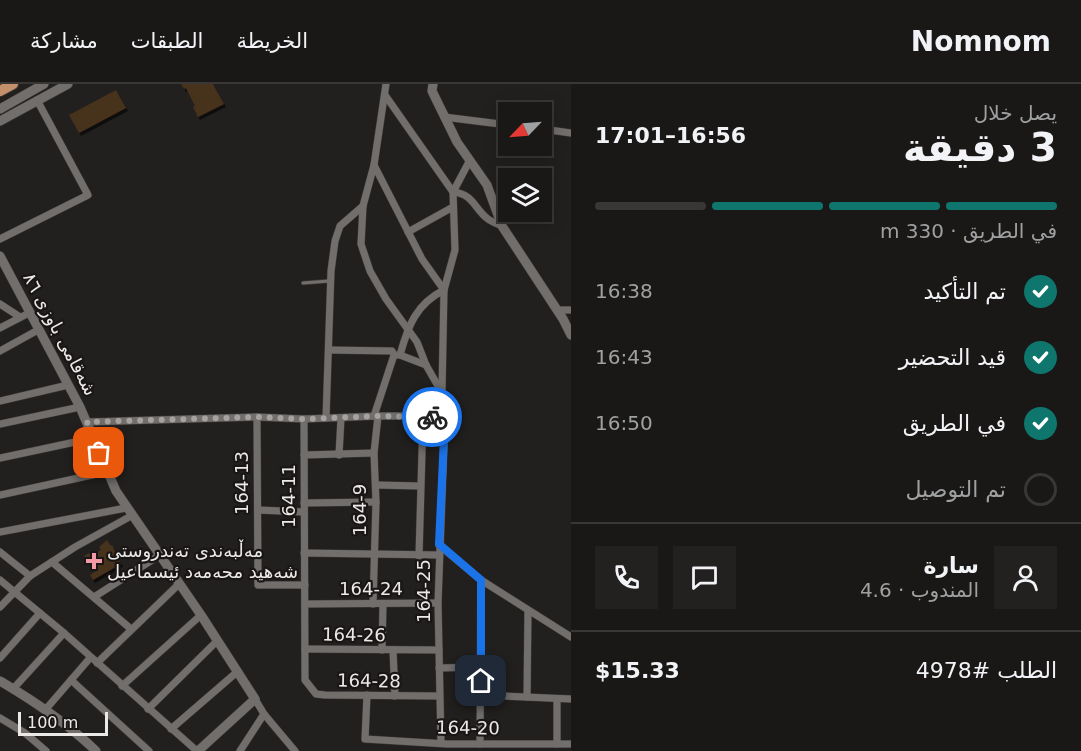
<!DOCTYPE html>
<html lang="ar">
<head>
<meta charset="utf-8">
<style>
	body { margin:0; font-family:"DejaVu Sans","Noto Sans Arabic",sans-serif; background:#23211f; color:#f1f3f6; direction:rtl; height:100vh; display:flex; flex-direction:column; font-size:22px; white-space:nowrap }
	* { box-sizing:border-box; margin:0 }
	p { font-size:20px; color:#9fa0a1 }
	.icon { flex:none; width:33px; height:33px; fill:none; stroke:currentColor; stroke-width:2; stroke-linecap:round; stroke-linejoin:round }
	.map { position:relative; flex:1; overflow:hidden; direction:ltr }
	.sheet { display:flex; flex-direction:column; background:#1a1816; width:510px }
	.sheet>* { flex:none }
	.needle { width:39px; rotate:245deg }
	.fabs { position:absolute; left:498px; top:18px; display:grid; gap:12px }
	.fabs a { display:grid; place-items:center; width:54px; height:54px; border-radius:0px; background:#1a1816; box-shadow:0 3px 15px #0003,0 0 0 2px #383735; font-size:30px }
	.scale { position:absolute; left:18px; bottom:15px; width:90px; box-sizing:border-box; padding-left:6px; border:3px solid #ebe9e8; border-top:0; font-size:16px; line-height:21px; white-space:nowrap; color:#ebe9e8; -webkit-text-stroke:4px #191615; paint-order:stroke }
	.pin { position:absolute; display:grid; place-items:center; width:51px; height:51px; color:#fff; margin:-26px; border-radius:12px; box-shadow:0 3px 9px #0006 }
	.courier { position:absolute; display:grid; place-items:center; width:60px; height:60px; margin:-30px; border:4px solid #1a73e8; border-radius:50%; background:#fff; color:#222; box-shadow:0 2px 8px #0007 }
	.head em { font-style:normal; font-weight:800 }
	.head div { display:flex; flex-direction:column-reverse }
	.head { display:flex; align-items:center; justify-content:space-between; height:102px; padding:0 24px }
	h1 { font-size:39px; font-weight:800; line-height:45px }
	.bar { display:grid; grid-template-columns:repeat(4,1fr); gap:9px 6px; align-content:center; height:72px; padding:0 24px }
	.bar i { height:8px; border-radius:4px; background:#383735 }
	.bar .current { background:#0f766e }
	.bar p { grid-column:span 4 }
	.line { display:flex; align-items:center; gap:15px; padding:0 24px; border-top:2px solid #383735 }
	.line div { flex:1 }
	.round { display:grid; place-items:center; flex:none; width:63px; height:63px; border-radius:0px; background:#23211f }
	ol { padding:0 24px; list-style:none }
	li { display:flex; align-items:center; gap:18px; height:66px }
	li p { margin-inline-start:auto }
	li .icon { padding:6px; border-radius:50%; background:#0f766e; color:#fff; stroke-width:4 }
	li:last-child { color:#9fa0a1 }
	li i { width:33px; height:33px; border:3px solid #383735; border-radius:50% }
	header { display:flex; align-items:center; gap:36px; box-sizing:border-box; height:84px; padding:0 30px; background:#1a1816; border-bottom:2px solid #383735 }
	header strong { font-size:28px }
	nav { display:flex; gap:33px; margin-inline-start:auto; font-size:21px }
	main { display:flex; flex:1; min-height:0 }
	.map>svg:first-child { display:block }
	.building { fill:#47301f; filter:url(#shadow) }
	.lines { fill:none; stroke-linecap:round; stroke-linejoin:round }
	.lane-casing { stroke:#3d3a39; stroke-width:4.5 }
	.street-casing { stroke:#3d3a39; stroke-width:8 }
	.secondary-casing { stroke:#3d3a39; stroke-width:10 }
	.primary-casing { stroke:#3d3a39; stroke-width:12 }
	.lane { stroke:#716e6c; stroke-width:3 }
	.street { stroke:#716e6c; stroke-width:7 }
	.secondary { stroke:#716e6c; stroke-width:9 }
	.primary { stroke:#c4906b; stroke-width:10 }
	.done { stroke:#a5a3a1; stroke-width:6; stroke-dasharray:0 10.8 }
	.route { stroke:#1a73e8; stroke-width:8 }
	.poi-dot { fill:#f39aa7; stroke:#191615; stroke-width:2 }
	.labels { text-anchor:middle; stroke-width:4.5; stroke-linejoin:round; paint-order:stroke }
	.street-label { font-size:18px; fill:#ebe9e8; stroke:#191615 }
	.poi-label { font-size:18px; fill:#ebe9e8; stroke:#191615; text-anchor:start }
</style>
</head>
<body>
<header>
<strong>Nomnom</strong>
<nav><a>الخريطة</a><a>الطبقات</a><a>مشاركة</a></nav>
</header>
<main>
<section class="sheet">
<div class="head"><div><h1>3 دقيقة</h1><p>يصل خلال</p></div><em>16:56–17:01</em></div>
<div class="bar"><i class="current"></i><i class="current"></i><i class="current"></i><i></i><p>في الطريق · 330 m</p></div>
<ol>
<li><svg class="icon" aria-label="check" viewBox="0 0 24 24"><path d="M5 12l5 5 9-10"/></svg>تم التأكيد<p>16:38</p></li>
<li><svg class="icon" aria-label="check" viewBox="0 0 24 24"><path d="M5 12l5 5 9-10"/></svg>قيد التحضير<p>16:43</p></li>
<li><svg class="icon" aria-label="check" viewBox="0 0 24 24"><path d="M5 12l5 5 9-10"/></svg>في الطريق<p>16:50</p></li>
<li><i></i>تم التوصيل</li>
</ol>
<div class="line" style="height:108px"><a class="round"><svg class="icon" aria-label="person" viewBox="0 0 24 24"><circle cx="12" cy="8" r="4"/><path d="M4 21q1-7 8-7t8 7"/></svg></a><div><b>سارة</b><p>المندوب · 4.6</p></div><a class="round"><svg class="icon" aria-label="chat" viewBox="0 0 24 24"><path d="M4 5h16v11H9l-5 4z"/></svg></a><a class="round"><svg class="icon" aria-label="phone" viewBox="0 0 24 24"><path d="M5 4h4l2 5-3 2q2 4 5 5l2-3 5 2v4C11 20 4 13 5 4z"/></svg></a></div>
<div class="line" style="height:78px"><div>الطلب #4978</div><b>$15.33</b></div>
</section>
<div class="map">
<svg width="571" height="667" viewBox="0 0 571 667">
	<defs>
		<filter id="shadow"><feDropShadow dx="2" dy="3" stdDeviation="0" flood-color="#0009"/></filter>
	</defs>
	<rect width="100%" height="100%" fill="#22201e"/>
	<g class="building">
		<polygon points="181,0 213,0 224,20 198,33 193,23 195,22 186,4 184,5"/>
		<polygon points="116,6 126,24 79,49 69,31"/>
		<polygon points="107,456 111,462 112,461 121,480 93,496 90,491 96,487 92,480 90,481 84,472 89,469 91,471 101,466 99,463"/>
	</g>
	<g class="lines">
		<g class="lane-casing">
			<polyline id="lane" points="303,199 329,197"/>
		</g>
		<g class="street-casing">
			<g id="street">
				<polyline points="386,0 374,81 363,122 361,160 370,187 386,215 417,258 426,281 442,309 445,332 438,519 441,659"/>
				<path d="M385 11 453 108C474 110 474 125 488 135 492 138 498 140 502 142"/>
				<polyline points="444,33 508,41"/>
				<polyline points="542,45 571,49"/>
				<path d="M374 81 422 175 444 206C416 220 408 242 400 271"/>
				<polyline points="408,148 453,123"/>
				<polyline points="0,155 88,111 37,16"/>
				<polyline points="0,220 20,233"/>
				<polyline points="557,226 571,226"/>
				<polyline points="0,244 29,229"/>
				<polyline points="329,266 392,267 394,271 374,332"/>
				<polyline points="0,267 38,246"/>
				<polyline points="396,271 400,271 426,281"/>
				<polyline points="442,307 444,206 455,166 453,108 470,76"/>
				<polyline points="0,317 68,301"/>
				<polyline points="257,333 258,501 305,501"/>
				<polyline points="326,334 331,187 335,157 340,142 363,122"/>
				<polyline points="304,335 305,596 316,610 325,611 439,612"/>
				<polyline points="87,338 257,333 304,335 378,332 445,332"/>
				<polyline points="0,340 80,323"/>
				<polyline points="304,371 374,369"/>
				<polyline points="339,371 341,334"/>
				<polyline points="0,374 94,354"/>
				<polyline points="376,401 420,402"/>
				<polyline points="0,411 106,388"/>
				<polyline points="304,419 376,418"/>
				<polyline points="258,426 304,428"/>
				<polyline points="0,448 126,424"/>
				<polyline points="439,461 481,496 571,553"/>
				<polyline points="0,468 30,492"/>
				<polyline points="304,469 439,471"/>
				<polyline points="419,472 423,333"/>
				<polyline points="52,478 131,545"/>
				<polyline points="0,496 64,549 197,667"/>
				<polyline points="94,513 160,471"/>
				<polyline points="305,520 438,519"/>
				<polyline points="373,520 376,418 374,369 378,332"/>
				<polyline points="0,523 30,492 75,463 131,432"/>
				<polyline points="305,565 439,566"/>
				<polyline points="382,566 383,520"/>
				<polyline points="393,566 395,612"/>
				<polyline points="0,574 40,529"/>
				<polyline points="97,579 179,500"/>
				<polyline points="439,584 481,583"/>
				<polyline points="71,596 149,667"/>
				<polyline points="122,602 201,531"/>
				<polyline points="13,605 64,549"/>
				<polyline points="367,611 365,655 447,660 571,660"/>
				<polyline points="481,611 571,615"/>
				<polyline points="527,613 528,527"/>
				<polyline points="255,615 264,630 295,667"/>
				<polyline points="557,615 557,660"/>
				<polyline points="46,625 90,574"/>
				<polyline points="148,625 217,557"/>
				<polyline points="0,634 25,649 46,667"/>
				<polyline points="171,645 237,588"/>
				<polyline points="480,660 481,496"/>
				<polyline points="240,667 264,630"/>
			</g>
		</g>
		<g class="secondary-casing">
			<g id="secondary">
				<polyline points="433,0 432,7 457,58 487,101 502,142 563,235 571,251"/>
				<polyline points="0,25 44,0"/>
				<polyline points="0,37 68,0"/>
				<polyline points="0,172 80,323 116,407 201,531 255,615 198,667"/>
				<path d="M0 597C34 617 67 639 96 667"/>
			</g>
		</g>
		<g class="primary-casing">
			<polyline id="primary" points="0,7 13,0"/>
		</g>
		<use href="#lane" class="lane"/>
		<use href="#street" class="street"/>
		<use href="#secondary" class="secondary"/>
		<use href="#primary" class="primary"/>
	</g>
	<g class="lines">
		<polyline class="done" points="99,369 87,338 257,333 304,335 378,332 432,333"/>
		<polyline class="route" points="432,333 445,332 439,460 481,496 481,597"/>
	</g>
	<path class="poi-dot" d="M91 468h6v6h6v6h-6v6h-6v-6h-6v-6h6z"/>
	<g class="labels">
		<g class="street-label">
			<text transform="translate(60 250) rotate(62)" y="6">شەقامی باوزی ٨٦</text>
			<text transform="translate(242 399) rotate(-90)" y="6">164-13</text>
			<text transform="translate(289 412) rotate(-90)" y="6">164-11</text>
			<text transform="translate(360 426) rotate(-90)" y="6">164-9</text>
			<text x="371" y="511">164-24</text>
			<text transform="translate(424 507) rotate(-90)" y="6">164-25</text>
			<text transform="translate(354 551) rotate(1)" y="6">164-26</text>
			<text transform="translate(369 597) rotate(1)" y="6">164-28</text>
			<text transform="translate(468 644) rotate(1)" y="6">164-20</text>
		</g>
		<g class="poi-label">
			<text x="107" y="473">مەڵبەندی تەندروستی<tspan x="107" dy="21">شەهید محەمەد ئیسماعیل</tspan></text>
		</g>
	</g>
</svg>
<div class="fabs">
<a><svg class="needle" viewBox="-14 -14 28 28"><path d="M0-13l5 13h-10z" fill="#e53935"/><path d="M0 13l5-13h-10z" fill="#9fa0a1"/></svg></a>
<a><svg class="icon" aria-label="layers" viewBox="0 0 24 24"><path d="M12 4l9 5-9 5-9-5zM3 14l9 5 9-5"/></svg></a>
</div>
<div class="scale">100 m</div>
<div class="pin" style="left:99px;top:369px;background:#ea580c"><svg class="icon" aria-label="bag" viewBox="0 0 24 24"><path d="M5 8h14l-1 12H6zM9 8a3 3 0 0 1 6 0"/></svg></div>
<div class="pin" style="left:481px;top:597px;background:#1f2937"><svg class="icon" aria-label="home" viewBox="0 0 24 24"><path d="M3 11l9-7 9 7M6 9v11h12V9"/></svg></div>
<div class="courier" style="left:432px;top:333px"><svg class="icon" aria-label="bike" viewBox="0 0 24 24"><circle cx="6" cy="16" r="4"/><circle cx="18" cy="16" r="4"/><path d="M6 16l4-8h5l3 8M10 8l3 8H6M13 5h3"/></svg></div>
</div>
</main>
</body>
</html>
